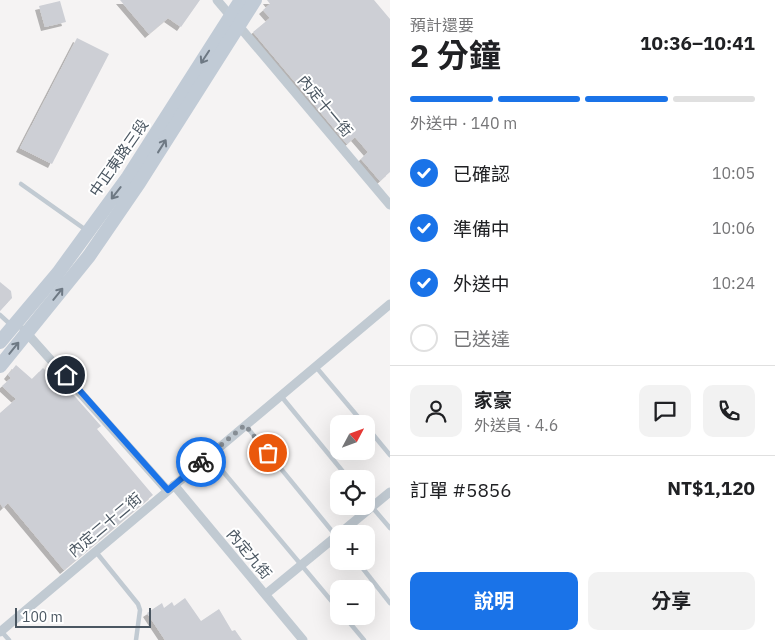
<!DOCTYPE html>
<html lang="zh-TW">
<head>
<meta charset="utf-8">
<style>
	body { margin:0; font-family:"IBM Plex Sans","Noto Sans TC",sans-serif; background:#f2f2f2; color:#202124; height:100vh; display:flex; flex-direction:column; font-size:19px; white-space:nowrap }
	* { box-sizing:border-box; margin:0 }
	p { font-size:16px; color:#757577 }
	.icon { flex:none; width:28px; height:28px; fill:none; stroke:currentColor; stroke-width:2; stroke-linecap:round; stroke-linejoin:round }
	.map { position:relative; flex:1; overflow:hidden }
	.details { display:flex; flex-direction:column; background:#fff; width:385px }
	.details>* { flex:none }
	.needle { width:32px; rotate:49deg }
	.controls { position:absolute; left:330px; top:415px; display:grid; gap:10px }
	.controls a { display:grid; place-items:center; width:45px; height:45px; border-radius:10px; background:#fff; box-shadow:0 5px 20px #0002; font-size:25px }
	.scale { position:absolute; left:15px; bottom:12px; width:136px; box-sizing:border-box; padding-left:5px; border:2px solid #4a5661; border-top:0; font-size:14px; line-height:18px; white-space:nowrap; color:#4a5661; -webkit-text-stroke:4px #fff; paint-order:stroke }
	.pin { position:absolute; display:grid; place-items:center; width:42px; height:42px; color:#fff; margin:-21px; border:2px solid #fff; border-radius:50%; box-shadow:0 1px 5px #0007 }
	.courier { position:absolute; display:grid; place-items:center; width:50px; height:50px; margin:-25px; border:4px solid #1a73e8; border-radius:50%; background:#fff; color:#222; box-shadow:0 1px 6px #0007 }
	.headline em { font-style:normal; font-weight:700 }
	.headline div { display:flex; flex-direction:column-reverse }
	.headline { display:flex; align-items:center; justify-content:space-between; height:85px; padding:0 20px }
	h1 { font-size:32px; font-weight:700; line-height:38px }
	.bar { display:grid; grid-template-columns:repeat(4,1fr); gap:8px 5px; align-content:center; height:60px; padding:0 20px }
	.bar i { height:6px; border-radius:4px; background:#e0e0e0 }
	.bar .selected { background:#1a73e8 }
	.bar p { grid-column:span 4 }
	.line { display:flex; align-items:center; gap:12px; padding:0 20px; border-top:1px solid #e0e0e0 }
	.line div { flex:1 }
	.round { display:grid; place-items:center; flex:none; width:52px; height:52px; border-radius:10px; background:#f2f2f2 }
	ol { padding:0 20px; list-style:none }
	li { display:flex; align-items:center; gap:15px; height:55px }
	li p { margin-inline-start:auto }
	li .icon { padding:5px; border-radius:50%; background:#1a73e8; color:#fff; stroke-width:4 }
	li:last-child { color:#757577 }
	li i { width:28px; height:28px; border:2px solid #e0e0e0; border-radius:50% }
	.action { display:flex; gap:10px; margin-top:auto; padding:10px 20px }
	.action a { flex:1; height:58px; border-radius:10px; background:#1a73e8; color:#fff; font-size:20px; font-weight:700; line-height:58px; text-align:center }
	.action a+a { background:#f2f2f2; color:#202124 }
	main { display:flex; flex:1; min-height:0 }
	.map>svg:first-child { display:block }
	.building { fill:#cdcfd5; filter:url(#shadow) }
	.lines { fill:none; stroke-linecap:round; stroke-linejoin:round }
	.service { stroke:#c1cad2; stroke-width:4.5 }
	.minor { stroke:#c1cad2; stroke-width:9 }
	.secondary { stroke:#c1cbd6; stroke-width:14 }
	.oneway { stroke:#6e7984 }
	.done { stroke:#868d94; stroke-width:5; stroke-dasharray:0 9 }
	.route { stroke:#1a73e8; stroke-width:6 }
	.labels { text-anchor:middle; stroke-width:4; stroke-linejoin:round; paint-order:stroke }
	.street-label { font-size:15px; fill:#4a5661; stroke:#fff }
</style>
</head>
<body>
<main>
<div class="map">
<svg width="390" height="640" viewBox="0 0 390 640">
	<defs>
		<filter id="shadow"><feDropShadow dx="-4" dy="4" stdDeviation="0" flood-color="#0004"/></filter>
	</defs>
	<rect width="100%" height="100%" fill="#f5f3f3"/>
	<g class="building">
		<polygon points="120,0 200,0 181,27 168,18 149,34"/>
		<polygon points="267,0 374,0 390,19 390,172 380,181 361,159 368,152 355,137 347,144 253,32 270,18 263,10 270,4"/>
		<polygon points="60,1 66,22 45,27 39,6"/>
		<polygon points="77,38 109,54 52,164 20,148"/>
		<polygon points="0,282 11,291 12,298 0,311"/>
		<polygon points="16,365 32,379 43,368 69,392 70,391 101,426 97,429 153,495 64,570 8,503 3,508 0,503 0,413 16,399 2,386 11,378 8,375"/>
		<polygon points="185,598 201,621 219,609 232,631 235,630 242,640 165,640 147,613 162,603 164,608 172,602 174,606"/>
	</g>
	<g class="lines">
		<g class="service">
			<polyline points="21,184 86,230"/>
			<polyline points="0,315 11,325"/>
			<polyline points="316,367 364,424"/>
			<polyline points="281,396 349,479"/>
			<polyline points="246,426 336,536"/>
			<polyline points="366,426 390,455"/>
			<polyline points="210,456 339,610"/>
			<polyline points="366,500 390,528"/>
			<polyline points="96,552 138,604 140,610 136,640"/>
			<polyline points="357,561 390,603"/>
			<polyline points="344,616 364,640"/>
			<polyline points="1,631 9,640"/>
		</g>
		<g class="minor">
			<polyline points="217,0 390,205"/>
			<polyline points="24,330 167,490"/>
			<polyline points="174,485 303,640"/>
			<polyline points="339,534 390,492"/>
			<polyline points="266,594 339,534"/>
			<polyline points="0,632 390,304"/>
		</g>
		<g class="secondary">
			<polyline points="0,342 58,273 128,177 241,0"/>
			<polyline points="0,366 89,256 139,183 255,0"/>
		</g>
	</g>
	<defs><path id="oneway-shaft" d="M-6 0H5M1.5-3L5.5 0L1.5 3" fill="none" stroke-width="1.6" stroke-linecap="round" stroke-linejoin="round" transform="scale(1.25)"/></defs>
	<g class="oneway">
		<use href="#oneway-shaft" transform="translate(205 57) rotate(123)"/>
		<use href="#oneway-shaft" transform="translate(162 146) rotate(-58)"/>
		<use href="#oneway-shaft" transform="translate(116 193) rotate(128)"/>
		<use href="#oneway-shaft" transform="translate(58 294) rotate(-51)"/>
		<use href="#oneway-shaft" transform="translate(14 348) rotate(-51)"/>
	</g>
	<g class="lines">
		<polyline class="done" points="201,462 245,425 268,453"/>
		<polyline class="route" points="66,375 168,490 201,462"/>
	</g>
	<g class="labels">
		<g class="street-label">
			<text transform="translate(325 106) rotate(50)" y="5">內定十一街</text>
			<text transform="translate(119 158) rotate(-55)" y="5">中正東路三段</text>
			<text transform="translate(105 525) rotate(-40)" y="5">內定二十二街</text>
			<text transform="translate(249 554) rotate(50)" y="5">內定九街</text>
		</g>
	</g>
</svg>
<div class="controls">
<a><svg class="needle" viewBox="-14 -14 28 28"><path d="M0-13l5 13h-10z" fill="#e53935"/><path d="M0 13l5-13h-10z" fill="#757577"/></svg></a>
<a><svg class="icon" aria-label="locate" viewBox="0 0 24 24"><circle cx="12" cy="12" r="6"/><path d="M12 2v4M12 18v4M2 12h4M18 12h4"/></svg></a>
<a>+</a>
<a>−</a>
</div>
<div class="scale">100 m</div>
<div class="pin" style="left:268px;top:453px;background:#ea580c"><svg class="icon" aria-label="bag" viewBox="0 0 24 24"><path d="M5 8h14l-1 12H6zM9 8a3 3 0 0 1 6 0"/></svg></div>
<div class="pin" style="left:66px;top:375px;background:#1f2937"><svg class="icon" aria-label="home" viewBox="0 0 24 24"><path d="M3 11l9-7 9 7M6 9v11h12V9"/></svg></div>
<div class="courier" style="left:201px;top:462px"><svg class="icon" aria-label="bike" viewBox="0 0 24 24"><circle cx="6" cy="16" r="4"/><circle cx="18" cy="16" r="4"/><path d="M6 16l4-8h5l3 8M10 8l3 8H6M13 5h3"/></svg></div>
</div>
<section class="details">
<div class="headline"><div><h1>2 分鐘</h1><p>預計還要</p></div><em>10:36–10:41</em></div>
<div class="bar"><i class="selected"></i><i class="selected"></i><i class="selected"></i><i></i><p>外送中 · 140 m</p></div>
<ol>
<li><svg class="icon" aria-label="check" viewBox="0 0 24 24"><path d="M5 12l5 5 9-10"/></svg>已確認<p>10:05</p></li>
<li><svg class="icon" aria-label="check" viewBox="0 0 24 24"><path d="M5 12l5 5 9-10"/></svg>準備中<p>10:06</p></li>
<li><svg class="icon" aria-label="check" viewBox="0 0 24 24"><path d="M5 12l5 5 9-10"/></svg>外送中<p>10:24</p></li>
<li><i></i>已送達</li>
</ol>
<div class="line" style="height:90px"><a class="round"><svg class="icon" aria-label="person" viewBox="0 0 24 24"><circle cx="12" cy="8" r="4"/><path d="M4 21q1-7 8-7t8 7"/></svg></a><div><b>家豪</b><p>外送員 · 4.6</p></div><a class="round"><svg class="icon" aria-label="chat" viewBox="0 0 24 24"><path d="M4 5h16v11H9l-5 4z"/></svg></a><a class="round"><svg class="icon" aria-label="phone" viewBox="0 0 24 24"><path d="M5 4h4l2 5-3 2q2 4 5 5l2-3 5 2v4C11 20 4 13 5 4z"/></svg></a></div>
<div class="line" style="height:65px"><div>訂單 #5856</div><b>NT$1,120</b></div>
<div class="action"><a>說明</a><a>分享</a></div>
</section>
</main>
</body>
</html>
